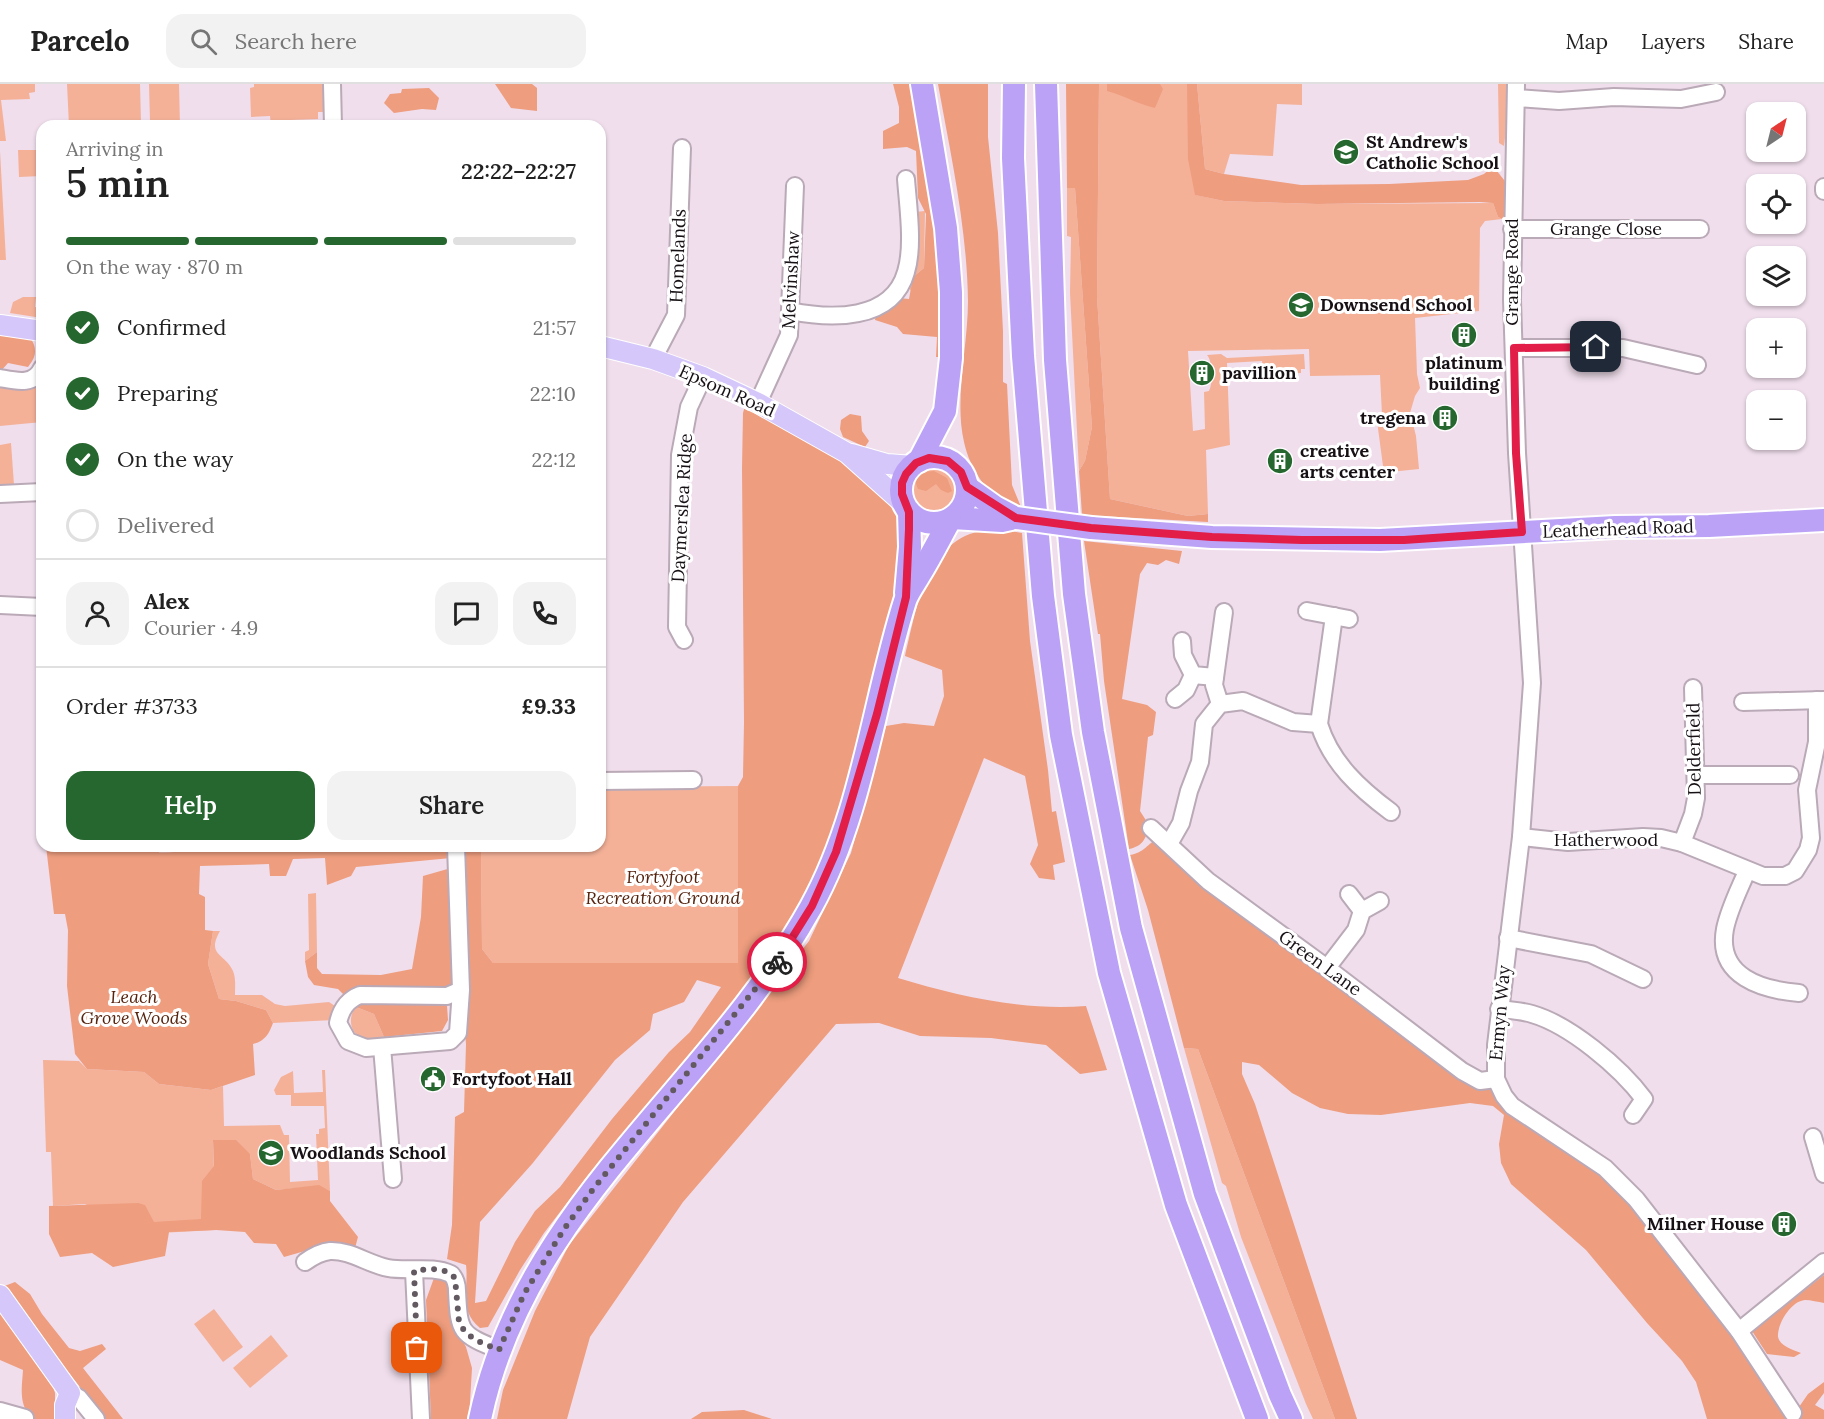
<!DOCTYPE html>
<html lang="en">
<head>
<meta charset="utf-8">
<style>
	body { margin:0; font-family:Lora,serif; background:#f2f2f2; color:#222; height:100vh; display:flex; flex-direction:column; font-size:22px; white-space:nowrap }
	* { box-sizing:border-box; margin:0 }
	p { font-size:20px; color:#767676 }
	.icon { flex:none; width:33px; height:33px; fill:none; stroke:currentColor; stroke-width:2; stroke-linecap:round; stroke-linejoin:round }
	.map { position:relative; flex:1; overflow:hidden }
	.panel { position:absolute; left:36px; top:36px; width:570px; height:732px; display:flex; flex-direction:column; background:#fff; border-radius:18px; box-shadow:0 2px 4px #0004 }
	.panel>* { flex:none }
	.needle { width:39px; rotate:35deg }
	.buttons { position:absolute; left:1746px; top:18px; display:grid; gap:12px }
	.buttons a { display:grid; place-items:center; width:60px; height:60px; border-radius:12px; background:#fff; box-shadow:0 2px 4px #0004; font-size:30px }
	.pin { position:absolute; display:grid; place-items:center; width:51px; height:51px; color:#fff; margin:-26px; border-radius:12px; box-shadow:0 3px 9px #0006 }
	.courier { position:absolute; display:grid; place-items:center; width:60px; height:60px; margin:-30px; border:4px solid #e11d48; border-radius:50%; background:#fff; color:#222; box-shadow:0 2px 8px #0007 }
	.summary em { font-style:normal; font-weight:600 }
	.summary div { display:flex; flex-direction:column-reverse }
	.summary { display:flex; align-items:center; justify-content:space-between; height:102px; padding:0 30px }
	h1 { font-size:39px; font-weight:600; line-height:45px }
	.bar { display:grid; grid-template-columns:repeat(4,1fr); gap:9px 6px; align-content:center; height:72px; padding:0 30px }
	.bar i { height:8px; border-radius:4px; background:#e0e0e0 }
	.bar .on { background:#26662f }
	.bar p { grid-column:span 4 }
	.line { display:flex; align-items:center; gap:15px; padding:0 30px; border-top:2px solid #e0e0e0 }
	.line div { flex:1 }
	.round { display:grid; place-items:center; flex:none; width:63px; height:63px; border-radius:18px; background:#f2f2f2 }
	ol { padding:0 30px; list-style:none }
	li { display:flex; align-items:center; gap:18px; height:66px }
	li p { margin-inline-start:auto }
	li .icon { padding:6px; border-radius:50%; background:#26662f; color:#fff; stroke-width:4 }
	li:last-child { color:#767676 }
	li i { width:33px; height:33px; border:3px solid #e0e0e0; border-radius:50% }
	.action { display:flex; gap:12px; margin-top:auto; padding:12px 30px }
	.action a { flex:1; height:69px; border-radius:18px; background:#26662f; color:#fff; font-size:24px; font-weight:600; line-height:69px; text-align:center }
	.action a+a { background:#f2f2f2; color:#222 }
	header { display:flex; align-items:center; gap:36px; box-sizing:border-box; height:84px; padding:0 30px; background:#fff; border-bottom:2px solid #e0e0e0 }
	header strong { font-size:28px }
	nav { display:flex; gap:33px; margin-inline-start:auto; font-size:21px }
	.search { width:420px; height:54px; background:#f2f2f2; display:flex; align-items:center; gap:15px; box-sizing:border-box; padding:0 21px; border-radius:18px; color:#767676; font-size:22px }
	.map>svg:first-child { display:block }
	.green { fill:#f4b198 }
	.forest { fill:#ee9d7e; fill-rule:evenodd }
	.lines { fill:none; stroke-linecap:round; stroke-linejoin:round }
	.minor-casing { stroke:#baa9b7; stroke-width:20 }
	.major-casing { stroke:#fff; stroke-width:22 }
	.highway-casing { stroke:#fff; stroke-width:26 }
	.minor { stroke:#fff; stroke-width:16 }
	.major { stroke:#d6c7fa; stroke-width:20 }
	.highway { stroke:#bba2f6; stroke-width:22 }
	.highway-bridge-casing { stroke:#fff; stroke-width:26; stroke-linecap:butt }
	.highway-bridge { stroke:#bba2f6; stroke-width:22 }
	.done { stroke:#635961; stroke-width:6; stroke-dasharray:0 10.8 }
	.route { stroke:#e11d48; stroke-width:8 }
	.labels { text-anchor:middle; stroke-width:6; stroke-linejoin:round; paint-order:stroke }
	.poi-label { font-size:18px; font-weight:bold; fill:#171116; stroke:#fff; text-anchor:start }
	.street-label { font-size:18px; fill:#171116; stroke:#fff }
	.park-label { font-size:18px; font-style:italic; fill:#56230e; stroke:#fff }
</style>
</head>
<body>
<header>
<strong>Parcelo</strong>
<div class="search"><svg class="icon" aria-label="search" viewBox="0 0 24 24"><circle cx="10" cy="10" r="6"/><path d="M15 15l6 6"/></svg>Search here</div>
<nav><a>Map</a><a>Layers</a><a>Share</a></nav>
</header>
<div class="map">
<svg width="1824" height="1335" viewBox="0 0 1824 1335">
	<rect width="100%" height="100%" fill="#f0deec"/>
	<g class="green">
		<polygon points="0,0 35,0 35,8 29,9 30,15 1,16 6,57 0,57"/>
		<polygon points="67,0 140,0 141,39 137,39 136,42 69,42"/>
		<polygon points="149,0 179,0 180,42 156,42 155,38 150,38"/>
		<polygon points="254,0 323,0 324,28 318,28 318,35 290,36 284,42 271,42 270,32 251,33 250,4 254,3"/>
		<path d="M1099 0H1187L1196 111 1224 117 1317 120 1493 119 1498 133 1502 135 1485 137 1480 144 1479 227 1415 234 1417 290 1420 304 1415 312 1410 329 1382 331 1380 291 1310 292 1309 265 1188 267 1193 347 1205 345 1204 308 1209 307C1213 298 1213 278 1207 271L1221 270 1227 274 1304 270 1305 285H1301V289L1263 291 1262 277 1227 279 1230 361 1206 366 1208 430 1188 432 1110 415 1097 213Z"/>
		<polygon points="1197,0 1302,0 1302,21 1277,20 1273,72 1230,70 1224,90 1205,85"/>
		<polygon points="1498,0 1507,0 1508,28 1504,62 1499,59"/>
		<polygon points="18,66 42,66 42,99 41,92 19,93"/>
		<polygon points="0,67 6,176 0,176"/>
		<polygon points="1067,104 1075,104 1092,343 1085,377 1079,387 1070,209 1071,153 1067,152"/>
		<polygon points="925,127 924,184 913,193 911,207 908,202 915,128"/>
		<polygon points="23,213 36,213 35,223 42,224 42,234 10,229 13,218"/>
		<polygon points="0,302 20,305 42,303 42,338 0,342"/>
		<polygon points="1408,333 1412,336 1416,352 1419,385 1390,388 1383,382 1377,337"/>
		<polygon points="11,359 14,401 0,401 0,361"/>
		<circle cx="934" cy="407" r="24"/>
		<polygon points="738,702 738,879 493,879 482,865 481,762 600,762 600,703"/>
		<polygon points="157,762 263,762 158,769"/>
		<polygon points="316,809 317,868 305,877 305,868 309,866 308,810"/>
		<path d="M213 847H220C206 872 225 869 233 887 236 894 235 903 235 911H262L275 920 285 922 329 918 335 922 334 936 273 939 266 926 236 917 219 915 208 880Z"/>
		<path d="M356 923 374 930 384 953C378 954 370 955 364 954 350 951 347 933 356 923Z"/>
		<polygon points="1184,964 1198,965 1335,1335 1313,1335 1306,1320 1241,1153 1226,1102 1222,1099"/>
		<polygon points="43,976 79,977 87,985 144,988 159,1000 211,1006 223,1002 224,1042 280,1041 284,1051 289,1051 290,1098 318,1096 316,1050 319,1050 319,1045 325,1044 324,1022 291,1022 291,1011 276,1011 274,1006 281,993 293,987 294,1009 323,1008 322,986 325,986 330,1107 319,1102 276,1106 253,1095 250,1070 213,1056 216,1146 140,1150 85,1120 53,1122 51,1068 46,1068"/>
		<polygon points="214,1225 243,1263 223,1278 194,1240"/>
		<polygon points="271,1251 288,1272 250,1304 233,1284"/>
	</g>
	<g class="forest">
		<polygon points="495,0 532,0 537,4 537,27 511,24"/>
		<polygon points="893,0 916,0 939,121 943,273 936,273 937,253 903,250 897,243 875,236 876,229 899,214 909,215 913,193 924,184 926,130 918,114 916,67 907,63 883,65 883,47 899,39 899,23"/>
		<path d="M938 0H988V53L998 149 1003 247V298L1007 300 1012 401 1021 423C990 418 970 386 964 358 954 315 968 262 968 217 967 144 951 72 938 0Z"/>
		<polygon points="1066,0 1099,0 1097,213 1110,415 1188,432 1208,430 1208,438 1082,431 1079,387 1085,377 1092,343 1075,104 1067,104"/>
		<path d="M1107 0H1160L1163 5 1155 24C1137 20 1126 12 1107 7Z"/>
		<polygon points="1187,0 1197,0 1205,85 1224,90 1301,101 1389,100 1468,96 1484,90 1493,82 1508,101 1506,129 1502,135 1498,133 1493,119 1480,118 1317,120 1224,117 1195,111 1188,75"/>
		<polygon points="429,4 439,14 436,26 422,25 394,29 384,19 390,10 401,9 402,5"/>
		<path d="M0 244 27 249C36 261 39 270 28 283L8 279 0 288Z"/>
		<path d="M746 318 834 367 891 421 898 435 904 459 899 494 848 700 827 767 796 829 755 892 589 1090 544 1149 520 1186 488 1243 480 1244C458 1226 469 1206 466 1181L447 1175 452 1141 455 1033 464 1028 466 960 451 774 356 783 351 792 327 801 325 774 293 775 286 792H270L269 780 200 782 199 810 205 813V846L213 847 208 880 219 915 236 917 266 926 273 939C269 950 265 957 253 960L255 991 211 1006 159 1000 144 988 87 985 75 970 67 902 68 846 65 830H54L46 762H157L159 769 263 762H481L482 865 493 879H738V702L743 693 744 638 742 384 743 329ZM697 896 721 903 690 948 669 968 612 1035 560 1103 535 1127 515 1158 486 1217 475 1219 480 1138 532 1080 615 976 650 946 653 930 684 918Z"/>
		<polygon points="850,330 861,332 862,347 869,357 865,363 843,353 840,345 841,336"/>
		<polygon points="934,387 947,394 952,407 948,409 941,406 936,400 926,407 918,405 915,397 923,388"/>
		<path d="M1006 446 1022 449 1030 557 1048 686 1052 728 1056 727 1065 778 1053 781 1055 796 1039 794 1030 780 1038 761 1025 692 984 674 898 894C958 912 1022 927 1086 922L1107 986 1080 990 1046 961 991 954 920 952 879 939 836 940 683 1118 590 1253 567 1335H497L503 1306 535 1227 569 1161 809 857 851 769 886 642 904 639 934 642 944 612 942 586 905 572C915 532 923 472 965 452 978 446 992 446 1006 446Z"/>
		<path d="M1084 457 1182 467 1179 480 1166 476 1158 481 1147 479 1140 490 1122 615 1147 621 1156 628 1153 651 1148 653 1140 727 1149 741C1146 755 1143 762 1129 765L1104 597 1100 550H1098Z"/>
		<path d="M1157 755 1596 1082 1648 1134 1785 1325 1799 1323 1808 1310 1824 1298V1309L1815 1321 1824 1326V1335H1707L1696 1298 1682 1277 1647 1239 1586 1166 1511 1100 1501 1079 1499 1060 1504 1031 1493 1022 1470 1019 1381 1031 1348 1030 1320 1024 1292 1009 1259 981 1242 978V990L1255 1020 1357 1335H1335L1198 965 1184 964 1148 826 1130 771C1145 768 1145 762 1157 755Z"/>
		<polygon points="451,784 455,899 446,907 448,936 442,947 384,953 374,930 356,923 338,905 314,901 308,893 305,877 317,868 317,884 322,890 381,891 412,885 421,833 423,792"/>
		<polygon points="213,1056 236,1056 250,1070 253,1095 276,1106 319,1101 330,1107 330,1117 358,1153 355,1164 319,1163 284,1173 276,1160 254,1159 245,1148 216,1146 169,1148 165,1172 113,1183 92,1169 60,1173 49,1150 49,1122 138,1119 145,1121 154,1138 201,1135 202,1097 214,1082"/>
		<path d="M1824 1191V1219C1818 1218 1811 1216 1805 1216 1791 1217 1777 1240 1778 1253 1780 1262 1793 1266 1801 1269L1794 1273 1767 1270 1752 1247Z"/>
		<polygon points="434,1194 450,1197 455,1242 466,1263 472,1284 469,1335 431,1335 426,1216"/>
		<polygon points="15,1198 30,1210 42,1230 69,1264 80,1267 102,1260 106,1265 83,1284 123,1335 105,1335 69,1289 57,1280 2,1203"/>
		<path d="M0 1222 49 1290 55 1309V1335H33C18 1322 22 1303 23 1286L0 1276Z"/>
		<polygon points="744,1326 772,1335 691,1335 702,1328"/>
	</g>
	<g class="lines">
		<g class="minor-casing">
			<g id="minor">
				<polyline points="332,0 333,42"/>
				<polyline points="1516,0 1512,216 1517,369 1532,599 1521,753 1496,961 1496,995 1504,1012 1512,1022 1605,1084 1636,1115 1739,1247 1793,1329"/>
				<polyline points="1516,14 1559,17 1614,13 1681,15 1716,8"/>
				<polyline points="1824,103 1824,107"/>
				<polyline points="1512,145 1700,145"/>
				<path d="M790 227C830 235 892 238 906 188 914 162 908 122 906 95"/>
				<polyline points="1514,264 1623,264 1697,281"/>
				<polyline points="653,275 676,231 682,64"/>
				<path d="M0 294C16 297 34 302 42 284"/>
				<polyline points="758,319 789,251 795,102"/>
				<polyline points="0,410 42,408"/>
				<polyline points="0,521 42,523"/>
				<polyline points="1307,527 1349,535"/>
				<path d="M1334 532 1319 640C1331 679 1360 705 1391 728"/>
				<polyline points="684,556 677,543 680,371 689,323 703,293"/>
				<polyline points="1182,557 1183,571 1193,591 1215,593"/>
				<polyline points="1175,615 1186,606 1193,591"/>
				<polyline points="1743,618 1824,616"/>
				<polyline points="1220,620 1214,601 1224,528"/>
				<polyline points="1696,691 1790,691"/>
				<polyline points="600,697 693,696"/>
				<polyline points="1151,744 1208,797 1327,884 1462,987 1480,997 1496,995"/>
				<polyline points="1521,753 1568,758 1643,753 1661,754 1682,759 1763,792 1785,792 1795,787 1808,766 1811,754 1807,706 1817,658 1817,616"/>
				<polyline points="1682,759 1693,730 1696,714 1693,604"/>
				<polyline points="1169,760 1181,739 1189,707 1200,678 1204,640 1220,620 1243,617 1293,638 1319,640"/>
				<path d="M456 762 461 906 458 949 450 957 366 964 348 957 338 939C341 925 347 916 360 911L447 912 461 906"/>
				<path d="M1747 787C1739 806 1729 825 1725 845 1716 893 1763 906 1799 909"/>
				<polyline points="1349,810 1362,827"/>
				<polyline points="1508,854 1591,870 1643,895"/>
				<polyline points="1327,884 1356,846 1362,827 1380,817"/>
				<path d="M1499 925C1510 926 1522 927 1532 930 1570 941 1620 983 1644 1015L1633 1031"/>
				<polyline points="382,963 393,1095"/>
				<polyline points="1813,1053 1824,1090"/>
				<path d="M305 1178C312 1173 320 1168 330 1167 350 1166 368 1180 388 1184 409 1188 431 1181 451 1190 456 1195 457 1201 457 1207 459 1249 460 1250 499 1266"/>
				<polyline points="414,1187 421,1335"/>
				<polyline points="1739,1247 1824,1178"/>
				<polyline points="70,1309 79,1314 96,1335"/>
				<polyline points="0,1327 25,1334"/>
			</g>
		</g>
		<g class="major-casing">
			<g id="major">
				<polyline points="0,241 42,247"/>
				<polyline points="600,262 653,275 703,293 758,319 847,369 904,420"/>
				<polyline points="852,370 887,380 913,382"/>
				<polyline points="0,1211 70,1309 65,1321 65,1335"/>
			</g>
		</g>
		<g class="highway-casing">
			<g id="highway">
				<polyline points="1014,0 1013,74 1023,272 1043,512 1061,651 1109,889 1176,1121 1257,1335"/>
				<polyline points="1046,0 1055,276 1074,510 1093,648 1131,844 1205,1110 1280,1311 1291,1335"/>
				<circle cx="934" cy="406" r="33"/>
				<polyline points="919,377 945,327 951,274 951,208 946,144 922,0"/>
				<polyline points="967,403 995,423 1016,434"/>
				<polyline points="952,434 1002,437 1016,434"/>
				<polyline points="1091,444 1212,453 1380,456 1615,443 1709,442 1824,436"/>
				<polyline points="906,509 910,463 909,428"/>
				<path d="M480 1335C525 1119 710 1005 811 823 863 729 873 618 905 517 908 508 915 499 920 490 931 472 940 454 950 436"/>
			</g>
		</g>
		<use href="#minor" class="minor"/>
		<use href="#major" class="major"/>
		<use href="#highway" class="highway"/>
		<g class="highway-bridge-casing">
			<polyline id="highway-bridge" points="1016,434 1091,444"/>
		</g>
		<use href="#highway-bridge" class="highway-bridge"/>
	</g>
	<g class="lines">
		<path class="done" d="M417 1264 414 1187C428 1185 444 1182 455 1194L459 1238C467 1255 483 1259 499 1266L524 1210 564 1145 594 1104 777 878"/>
		<polyline class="route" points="777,878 812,822 836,768 877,630 906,513 909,445 909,428 902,410 902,399 906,390 916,379 929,374 948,377 961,388 967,403 1016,434 1091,444 1212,453 1302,456 1404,456 1522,448 1516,369 1514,264 1596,263"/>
	</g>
	<defs>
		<g id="school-disc" transform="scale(1.35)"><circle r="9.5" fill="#26662f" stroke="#fff"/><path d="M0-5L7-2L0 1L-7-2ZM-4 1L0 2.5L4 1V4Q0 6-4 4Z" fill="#fff"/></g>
		<g id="building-disc" transform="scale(1.35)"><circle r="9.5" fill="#26662f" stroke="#fff"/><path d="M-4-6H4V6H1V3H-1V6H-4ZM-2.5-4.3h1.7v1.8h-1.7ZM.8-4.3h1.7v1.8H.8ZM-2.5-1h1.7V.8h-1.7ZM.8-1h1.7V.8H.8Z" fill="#fff"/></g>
		<g id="civic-disc" transform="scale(1.35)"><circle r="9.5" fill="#26662f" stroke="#fff"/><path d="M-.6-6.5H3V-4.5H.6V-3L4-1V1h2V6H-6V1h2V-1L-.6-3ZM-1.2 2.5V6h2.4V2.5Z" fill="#fff"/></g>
	</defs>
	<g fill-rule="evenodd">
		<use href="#school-disc" x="1346" y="68"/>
		<use href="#school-disc" x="1301" y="221"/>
		<use href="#building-disc" x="1464" y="251"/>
		<use href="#building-disc" x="1202" y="289"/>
		<use href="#building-disc" x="1445" y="334"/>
		<use href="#building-disc" x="1280" y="377"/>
		<use href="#civic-disc" x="433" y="995"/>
		<use href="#school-disc" x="271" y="1069"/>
		<use href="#building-disc" x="1784" y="1140"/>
	</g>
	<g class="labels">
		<g class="poi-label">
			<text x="1366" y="64">St Andrew's<tspan x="1366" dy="21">Catholic School</tspan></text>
			<text x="1320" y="227">Downsend School</text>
			<text x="1464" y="285" text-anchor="middle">platinum<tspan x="1464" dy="21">building</tspan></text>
			<text x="1222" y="295">pavillion</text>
			<text x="1426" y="340" text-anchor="end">tregena</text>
			<text x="1300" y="373">creative<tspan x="1300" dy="21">arts center</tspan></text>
			<text x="452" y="1001">Fortyfoot Hall</text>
			<text x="290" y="1075">Woodlands School</text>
			<text x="1764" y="1146" text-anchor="end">Milner House</text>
		</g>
		<g class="street-label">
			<text x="1606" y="151">Grange Close</text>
			<text transform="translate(678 172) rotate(-88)" y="6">Homelands</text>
			<text transform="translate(1512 188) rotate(-90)" y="6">Grange Road</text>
			<text transform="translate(791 196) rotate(-87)" y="6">Melvinshaw</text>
			<text transform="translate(727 307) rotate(24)" y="6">Epsom Road</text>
			<text transform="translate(682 424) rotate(-87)" y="6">Daymerslea Ridge</text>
			<text transform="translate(1618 445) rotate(-2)" y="6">Leatherhead Road</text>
			<text transform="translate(1694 665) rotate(-91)" y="6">Delderfield</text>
			<text x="1606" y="762">Hatherwood</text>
			<text transform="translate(1320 879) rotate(36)" y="6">Green Lane</text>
			<text transform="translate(1500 929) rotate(-85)" y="6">Ermyn Way</text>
		</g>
		<g class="park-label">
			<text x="663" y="799">Fortyfoot<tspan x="663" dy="21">Recreation Ground</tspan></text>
			<text x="134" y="919">Leach<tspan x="134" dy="21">Grove Woods</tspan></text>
		</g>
	</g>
</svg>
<div class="buttons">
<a><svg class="needle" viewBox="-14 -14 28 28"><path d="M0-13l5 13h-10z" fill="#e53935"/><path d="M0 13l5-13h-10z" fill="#767676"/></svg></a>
<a><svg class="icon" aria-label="locate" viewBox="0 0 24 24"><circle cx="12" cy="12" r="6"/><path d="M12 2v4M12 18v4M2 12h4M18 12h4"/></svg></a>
<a><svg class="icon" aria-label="layers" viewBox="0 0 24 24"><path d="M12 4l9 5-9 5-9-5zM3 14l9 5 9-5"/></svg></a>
<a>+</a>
<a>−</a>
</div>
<div class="pin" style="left:417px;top:1264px;background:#ea580c"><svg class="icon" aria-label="bag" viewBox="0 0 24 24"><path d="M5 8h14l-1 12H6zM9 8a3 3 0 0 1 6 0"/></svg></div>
<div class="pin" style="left:1596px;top:263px;background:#1f2937"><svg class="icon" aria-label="home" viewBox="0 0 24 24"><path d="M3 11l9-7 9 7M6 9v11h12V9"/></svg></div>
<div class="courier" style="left:777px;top:878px"><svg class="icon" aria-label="bike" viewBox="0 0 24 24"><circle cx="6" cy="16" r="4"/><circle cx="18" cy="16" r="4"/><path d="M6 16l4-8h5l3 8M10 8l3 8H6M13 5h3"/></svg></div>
<section class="panel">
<div class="summary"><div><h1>5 min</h1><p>Arriving in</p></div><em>22:22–22:27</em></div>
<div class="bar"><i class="on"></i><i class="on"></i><i class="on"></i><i></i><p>On the way · 870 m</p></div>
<ol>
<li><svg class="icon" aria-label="check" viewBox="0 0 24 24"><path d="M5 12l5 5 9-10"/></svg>Confirmed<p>21:57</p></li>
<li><svg class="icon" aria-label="check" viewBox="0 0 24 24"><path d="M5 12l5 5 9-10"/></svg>Preparing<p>22:10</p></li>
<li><svg class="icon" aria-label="check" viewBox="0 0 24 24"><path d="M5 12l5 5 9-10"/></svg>On the way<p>22:12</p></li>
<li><i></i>Delivered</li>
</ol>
<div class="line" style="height:108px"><a class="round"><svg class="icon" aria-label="person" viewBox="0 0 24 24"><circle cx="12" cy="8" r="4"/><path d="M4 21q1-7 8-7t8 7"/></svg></a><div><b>Alex</b><p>Courier · 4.9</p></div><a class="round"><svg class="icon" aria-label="chat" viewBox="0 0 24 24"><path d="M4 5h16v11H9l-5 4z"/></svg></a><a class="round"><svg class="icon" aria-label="phone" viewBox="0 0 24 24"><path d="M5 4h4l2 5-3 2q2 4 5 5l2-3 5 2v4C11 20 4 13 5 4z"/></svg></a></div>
<div class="line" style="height:78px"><div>Order #3733</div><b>£9.33</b></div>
<div class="action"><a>Help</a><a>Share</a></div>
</section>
</div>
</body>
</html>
